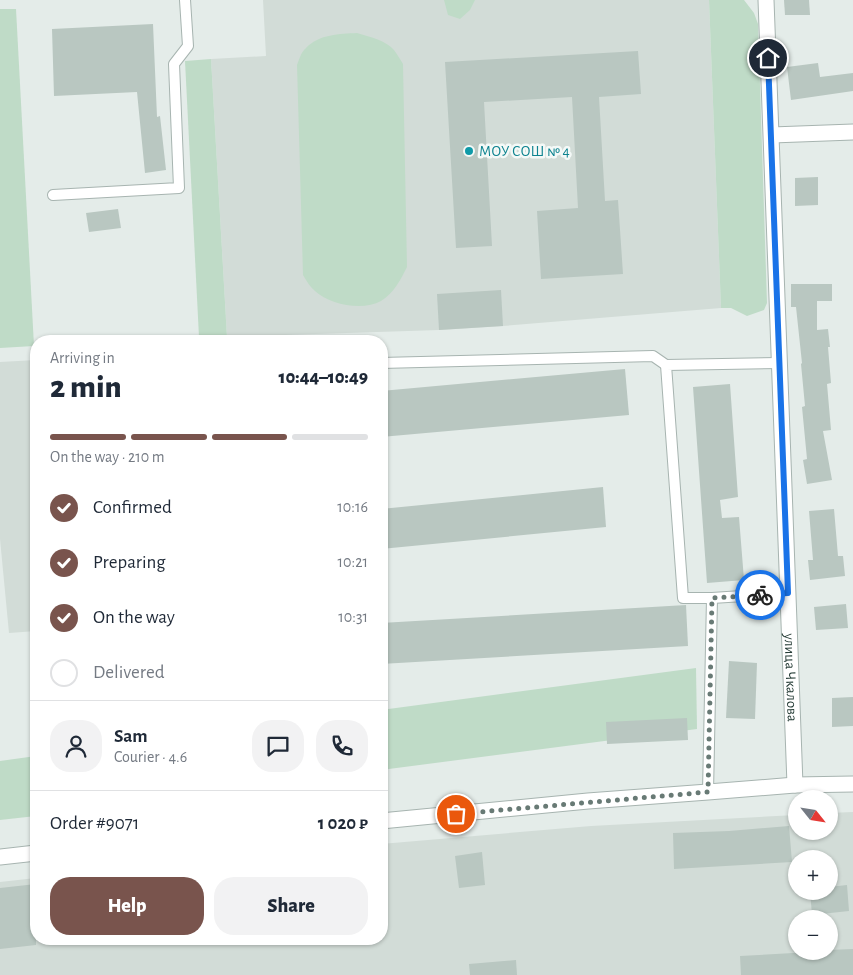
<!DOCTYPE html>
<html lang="en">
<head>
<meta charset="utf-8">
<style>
	body { margin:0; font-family:"Alegreya Sans",sans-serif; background:#f2f2f3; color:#1f2937; height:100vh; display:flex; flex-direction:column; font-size:19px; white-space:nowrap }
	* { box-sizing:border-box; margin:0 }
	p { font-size:16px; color:#747a83 }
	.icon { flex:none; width:28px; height:28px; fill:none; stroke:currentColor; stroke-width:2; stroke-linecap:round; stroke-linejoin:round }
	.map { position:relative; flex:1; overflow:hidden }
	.side { position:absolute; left:30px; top:335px; width:358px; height:610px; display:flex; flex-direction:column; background:#fff; border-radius:20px; box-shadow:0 1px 4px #0004 }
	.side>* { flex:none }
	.needle { width:32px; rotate:120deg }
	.controls { position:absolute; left:788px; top:790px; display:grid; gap:10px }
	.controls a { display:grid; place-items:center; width:50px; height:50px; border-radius:50%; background:#fff; box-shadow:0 1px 4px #0004; font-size:25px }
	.pin { position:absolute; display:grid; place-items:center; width:42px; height:42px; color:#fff; margin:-21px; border:2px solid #fff; border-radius:50%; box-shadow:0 1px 5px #0007 }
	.courier { position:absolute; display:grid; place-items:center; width:50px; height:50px; margin:-25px; border:4px solid #1a73e8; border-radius:50%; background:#fff; color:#222; box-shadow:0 1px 6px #0007 }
	.summary em { font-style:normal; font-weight:800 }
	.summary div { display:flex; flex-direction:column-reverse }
	.summary { display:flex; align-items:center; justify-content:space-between; height:85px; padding:0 20px }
	h1 { font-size:32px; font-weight:800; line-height:38px }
	.bar { display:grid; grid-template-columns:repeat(4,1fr); gap:8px 5px; align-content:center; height:60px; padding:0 20px }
	.bar i { height:6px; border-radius:4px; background:#e0e1e3 }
	.bar .selected { background:#79544d }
	.bar p { grid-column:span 4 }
	.line { display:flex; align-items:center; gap:12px; padding:0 20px; border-top:1px solid #e0e1e3 }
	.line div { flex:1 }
	.round { display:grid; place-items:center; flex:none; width:52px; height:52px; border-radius:20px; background:#f2f2f3 }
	ol { padding:0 20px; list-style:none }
	li { display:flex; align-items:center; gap:15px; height:55px }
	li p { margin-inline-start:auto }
	li .icon { padding:5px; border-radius:50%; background:#79544d; color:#fff; stroke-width:4 }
	li:last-child { color:#747a83 }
	li i { width:28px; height:28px; border:2px solid #e0e1e3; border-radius:50% }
	.action { display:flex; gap:10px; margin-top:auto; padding:10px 20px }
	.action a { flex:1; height:58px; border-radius:20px; background:#79544d; color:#fff; font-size:20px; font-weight:800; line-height:58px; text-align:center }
	.action a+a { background:#f2f2f3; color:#1f2937 }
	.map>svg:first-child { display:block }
	.built { fill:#d2dcd7; fill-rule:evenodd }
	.green { fill:#bfdbc7 }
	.building { fill:#b9c7c1 }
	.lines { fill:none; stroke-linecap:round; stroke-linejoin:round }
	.lane-casing { stroke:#a7b4b0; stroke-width:12 }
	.street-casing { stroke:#a7b4b0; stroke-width:17 }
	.lane { stroke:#fff; stroke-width:10 }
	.street { stroke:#fff; stroke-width:15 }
	.done { stroke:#687a75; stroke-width:5; stroke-dasharray:0 9 }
	.route { stroke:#1a73e8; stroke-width:6 }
	.culture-dot { fill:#0f9aa8; stroke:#f4f9f7; stroke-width:2 }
	.labels { text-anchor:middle; stroke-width:5; stroke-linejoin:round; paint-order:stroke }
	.culture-label { font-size:15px; fill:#0d838f; stroke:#f4f9f7; text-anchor:start }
	.street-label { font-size:15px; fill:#253c36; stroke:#f4f9f7 }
</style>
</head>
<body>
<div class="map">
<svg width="853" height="975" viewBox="0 0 853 975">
	<rect width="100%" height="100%" fill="#e4ece9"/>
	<g class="built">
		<polygon points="263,0 709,0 721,308 503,326 439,330 227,337 211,59 266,56"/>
		<polygon points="36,360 36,631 9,633 0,539 0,362"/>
		<path d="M853 812V975H0V882L36 878V939H381V844L591 826 796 815V831H829V813ZM796 859H829V891H796ZM796 919H829V951H796Z"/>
	</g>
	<g class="green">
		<polygon points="444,0 475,0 470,10 460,19 448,15"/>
		<polygon points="709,0 744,0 754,13 758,24 767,303 764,310 747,316 731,308 721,308"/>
		<polygon points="0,9 16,9 34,346 0,348"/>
		<path d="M357 33C370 37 385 40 394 50 397 54 400 59 403 64L407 267C401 279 394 293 381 301 363 311 330 305 315 291 310 287 306 280 303 275L297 65C299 60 301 52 306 48 319 34 340 34 357 33Z"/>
		<polygon points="211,59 227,337 199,337 185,61"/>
		<polygon points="696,668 697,729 381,770 381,710"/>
		<polygon points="36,756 36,816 0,820 0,761"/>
	</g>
	<g class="building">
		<polygon points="784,0 809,0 810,15 785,15"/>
		<polygon points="153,24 157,117 160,116 166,170 145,173 137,92 54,96 52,29"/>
		<polygon points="638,51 641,94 599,97 605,201 618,200 623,274 541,279 537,211 578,208 572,97 484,102 492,246 456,248 445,62"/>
		<polygon points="818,63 820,77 853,73 853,91 791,100 787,67"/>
		<polygon points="818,177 818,205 795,206 795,178"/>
		<polygon points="118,209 121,228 89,232 86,213"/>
		<polygon points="791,284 832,284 832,301 817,301 817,330 828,329 830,347 828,347 831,383 827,384 831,430 823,431 832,480 807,484 803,460 807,459 802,407 805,406 801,364 802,363 796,307 791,307"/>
		<polygon points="501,290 503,326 439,330 437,294"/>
		<polygon points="625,369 629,415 381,437 381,391"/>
		<polygon points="730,384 738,497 720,500 722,518 739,517 744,580 707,583 693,387"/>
		<polygon points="603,487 606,527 381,549 381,509"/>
		<polygon points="834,509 838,556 843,556 845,576 810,580 808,560 813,560 809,511"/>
		<polygon points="846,604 848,628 816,630 814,607"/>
		<polygon points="686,605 688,646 381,664 381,623"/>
		<polygon points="729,661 757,663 755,719 726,718"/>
		<polygon points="853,697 853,726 832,727 832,698"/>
		<polygon points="687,718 688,740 607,744 606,722"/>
		<polygon points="789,826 792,862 674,869 673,833 729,831"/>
		<polygon points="482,852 485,885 459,888 455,856"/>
		<polygon points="36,884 36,945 0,949 0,888"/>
		<polygon points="847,885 849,911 812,915 810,891 829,891 829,887"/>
		<polygon points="853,949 853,975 741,975 740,956 829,951 829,950"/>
		<polygon points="516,960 517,975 470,975 469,964"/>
	</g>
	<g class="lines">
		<g class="lane-casing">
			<g id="lane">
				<polyline points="53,195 179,188 174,64 188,46 185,0"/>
				<polyline points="381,363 653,356 666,365"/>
				<polyline points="712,598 683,598 666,365 780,363"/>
				<polyline points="708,792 712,598 789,593"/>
			</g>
		</g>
		<g class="street-casing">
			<g id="street">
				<path id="s1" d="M766 0 795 785"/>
				<polyline points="772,135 853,132"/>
				<polyline points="381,821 588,801 708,792 795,785 853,784"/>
				<polyline points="0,857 36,853"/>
			</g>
		</g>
		<use href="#lane" class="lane"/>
		<use href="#street" class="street"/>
	</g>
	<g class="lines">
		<polyline class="done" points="456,814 708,792 712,598 760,595"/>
		<polyline class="route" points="760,595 788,593 768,58"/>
	</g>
	<circle class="culture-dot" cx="469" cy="151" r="5"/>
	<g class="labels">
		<g class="culture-label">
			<text x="479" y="156">МОУ СОШ № 4</text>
		</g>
		<g class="street-label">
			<text dy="5" stroke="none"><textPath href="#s1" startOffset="678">улица Чкалова</textPath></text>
		</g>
	</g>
</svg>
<div class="controls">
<a><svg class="needle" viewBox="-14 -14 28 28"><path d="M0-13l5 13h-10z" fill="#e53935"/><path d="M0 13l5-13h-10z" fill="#747a83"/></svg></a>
<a>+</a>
<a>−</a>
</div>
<div class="pin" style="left:456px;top:814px;background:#ea580c"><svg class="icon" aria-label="bag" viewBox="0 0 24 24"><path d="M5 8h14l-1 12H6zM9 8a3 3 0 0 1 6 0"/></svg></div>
<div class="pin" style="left:768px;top:58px;background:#1f2937"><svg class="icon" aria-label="home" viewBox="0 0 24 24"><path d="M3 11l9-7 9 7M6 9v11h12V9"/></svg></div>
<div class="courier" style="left:760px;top:595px"><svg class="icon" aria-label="bike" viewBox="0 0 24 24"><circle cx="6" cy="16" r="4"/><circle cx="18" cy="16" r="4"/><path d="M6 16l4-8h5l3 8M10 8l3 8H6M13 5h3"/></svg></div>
<section class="side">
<div class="summary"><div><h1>2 min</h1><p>Arriving in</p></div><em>10:44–10:49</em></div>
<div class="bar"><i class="selected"></i><i class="selected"></i><i class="selected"></i><i></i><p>On the way · 210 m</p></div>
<ol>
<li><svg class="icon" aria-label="check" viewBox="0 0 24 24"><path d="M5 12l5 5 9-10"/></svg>Confirmed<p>10:16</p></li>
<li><svg class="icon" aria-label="check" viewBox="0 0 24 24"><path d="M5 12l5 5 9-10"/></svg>Preparing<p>10:21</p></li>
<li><svg class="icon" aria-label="check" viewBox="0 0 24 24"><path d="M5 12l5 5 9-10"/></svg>On the way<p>10:31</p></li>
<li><i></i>Delivered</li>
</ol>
<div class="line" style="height:90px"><a class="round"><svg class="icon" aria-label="person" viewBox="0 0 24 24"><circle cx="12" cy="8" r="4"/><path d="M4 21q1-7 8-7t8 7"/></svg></a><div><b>Sam</b><p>Courier · 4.6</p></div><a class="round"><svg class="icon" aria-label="chat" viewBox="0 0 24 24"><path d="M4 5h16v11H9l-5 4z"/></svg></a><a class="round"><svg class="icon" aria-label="phone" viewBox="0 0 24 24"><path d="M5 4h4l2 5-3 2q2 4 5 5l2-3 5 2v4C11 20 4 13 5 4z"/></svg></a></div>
<div class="line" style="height:65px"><div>Order #9071</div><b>1 020 ₽</b></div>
<div class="action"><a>Help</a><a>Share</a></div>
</section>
</div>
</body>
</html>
